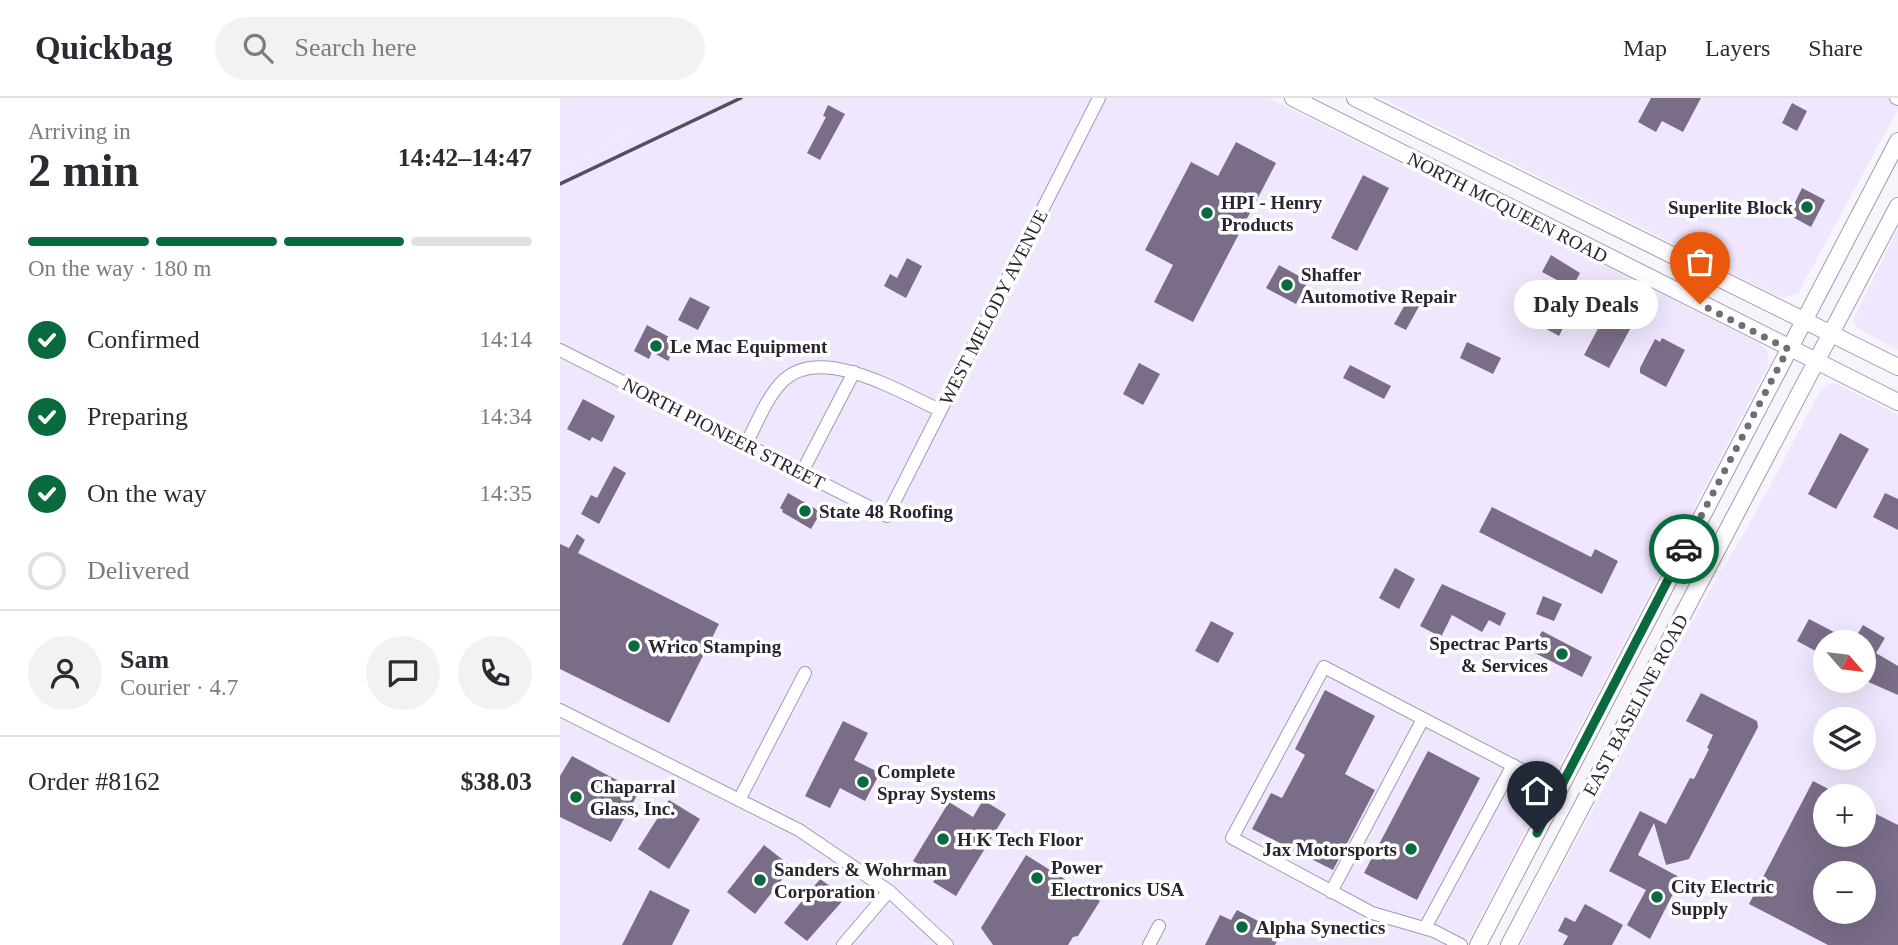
<!DOCTYPE html>
<html lang="en">
<head>
<meta charset="utf-8">
<style>
	body { margin:0; font-family:"Times New Roman",serif; background:#f2f2f3; color:#2b2b33; height:100vh; display:flex; flex-direction:column; font-size:26px; white-space:nowrap }
	* { box-sizing:border-box; margin:0 }
	p { font-size:23px; color:#7c7c81 }
	.icon { flex:none; width:38px; height:38px; fill:none; stroke:currentColor; stroke-width:2; stroke-linecap:round; stroke-linejoin:round }
	.map { position:relative; flex:1; overflow:hidden }
	.details { display:flex; flex-direction:column; background:#fff; width:560px }
	.details>* { flex:none }
	.needle { width:46px; rotate:118deg }
	.controls { position:absolute; left:1253px; top:532px; display:grid; gap:14px }
	.controls a { display:grid; place-items:center; width:63px; height:63px; border-radius:50%; background:#fff; box-shadow:0 7px 28px #0002; font-size:35px }
	.pin { position:absolute; display:grid; place-items:center; width:60px; height:60px; color:#fff; margin:-72px -30px; border-radius:50% 50% 50% 0; rotate:-45deg; box-shadow:0 0 7px #0007 }
	.pin .icon { rotate:45deg }
	.courier { position:absolute; display:grid; place-items:center; width:70px; height:70px; margin:-35px; border:5px solid #0a6a3f; border-radius:50%; background:#fff; color:#222; box-shadow:0 2px 9px #0007 }
	.bubble { position:absolute; height:49px; border-radius:24px; background:#fff; box-shadow:0 7px 28px #0002; font-size:23px; font-weight:600; line-height:49px; text-align:center }
	.overview em { font-style:normal; font-weight:600 }
	.overview div { display:flex; flex-direction:column-reverse }
	.overview { display:flex; align-items:center; justify-content:space-between; height:119px; padding:0 28px }
	h1 { font-size:46px; font-weight:600; line-height:52px }
	.bar { display:grid; grid-template-columns:repeat(4,1fr); gap:10px 7px; align-content:center; height:84px; padding:0 28px }
	.bar i { height:9px; border-radius:5px; background:#e1e1e2 }
	.bar .current { background:#0a6a3f }
	.bar p { grid-column:span 4 }
	.line { display:flex; align-items:center; gap:18px; padding:0 28px; border-top:2px solid #e1e1e2 }
	.line div { flex:1 }
	.round { display:grid; place-items:center; flex:none; width:74px; height:74px; border-radius:37px; background:#f2f2f3 }
	ol { padding:0 28px; list-style:none }
	li { display:flex; align-items:center; gap:21px; height:77px }
	li p { margin-inline-start:auto }
	li .icon { padding:7px; border-radius:50%; background:#0a6a3f; color:#fff; stroke-width:4 }
	li:last-child { color:#7c7c81 }
	li i { width:38px; height:38px; border:4px solid #e1e1e2; border-radius:50% }
	header { display:flex; align-items:center; gap:42px; box-sizing:border-box; height:98px; padding:0 35px; background:#fff; border-bottom:2px solid #e1e1e2 }
	header strong { font-size:33px }
	nav { display:flex; gap:38px; margin-inline-start:auto; font-size:24px }
	.search { width:490px; height:63px; background:#f2f2f3; display:flex; align-items:center; gap:18px; box-sizing:border-box; padding:0 24px; border-radius:38px; color:#7c7c81; font-size:26px }
	main { display:flex; flex:1; min-height:0 }
	.map>svg:first-child { display:block }
	.built { fill:#f0e6fd; fill-rule:evenodd }
	.building { fill:#7a6d88; fill-rule:evenodd }
	.lines { fill:none; stroke-linecap:round; stroke-linejoin:round }
	.minor-casing { stroke:#a598b5; stroke-width:14 }
	.major-casing { stroke:#a598b5; stroke-width:18 }
	.minor { stroke:#fff; stroke-width:12 }
	.major { stroke:#fff; stroke-width:16 }
	.rail { stroke:#544f59; stroke-width:3.5 }
	.done { stroke:#716d76; stroke-width:7; stroke-dasharray:0 12.6 }
	.route { stroke:#0a6a3f; stroke-width:9 }
	.poi-dot { fill:#0a6a3f; stroke:#fff; stroke-width:2.5 }
	.labels { text-anchor:middle; stroke-width:7; stroke-linejoin:round; paint-order:stroke }
	.poi-label { font-size:19px; font-weight:bold; fill:#29242f; stroke:#fff; text-anchor:start }
	.street-label { font-size:19px; fill:#29242f; stroke:#fff }
</style>
</head>
<body>
<header>
<strong>Quickbag</strong>
<div class="search"><svg class="icon" aria-label="search" viewBox="0 0 24 24"><circle cx="10" cy="10" r="6"/><path d="M15 15l6 6"/></svg>Search here</div>
<nav><a>Map</a><a>Layers</a><a>Share</a></nav>
</header>
<main>
<section class="details">
<div class="overview"><div><h1>2 min</h1><p>Arriving in</p></div><em>14:42–14:47</em></div>
<div class="bar"><i class="current"></i><i class="current"></i><i class="current"></i><i></i><p>On the way · 180 m</p></div>
<ol>
<li><svg class="icon" aria-label="check" viewBox="0 0 24 24"><path d="M5 12l5 5 9-10"/></svg>Confirmed<p>14:14</p></li>
<li><svg class="icon" aria-label="check" viewBox="0 0 24 24"><path d="M5 12l5 5 9-10"/></svg>Preparing<p>14:34</p></li>
<li><svg class="icon" aria-label="check" viewBox="0 0 24 24"><path d="M5 12l5 5 9-10"/></svg>On the way<p>14:35</p></li>
<li><i></i>Delivered</li>
</ol>
<div class="line" style="height:126px"><a class="round"><svg class="icon" aria-label="person" viewBox="0 0 24 24"><circle cx="12" cy="8" r="4"/><path d="M4 21q1-7 8-7t8 7"/></svg></a><div><b>Sam</b><p>Courier · 4.7</p></div><a class="round"><svg class="icon" aria-label="chat" viewBox="0 0 24 24"><path d="M4 5h16v11H9l-5 4z"/></svg></a><a class="round"><svg class="icon" aria-label="phone" viewBox="0 0 24 24"><path d="M5 4h4l2 5-3 2q2 4 5 5l2-3 5 2v4C11 20 4 13 5 4z"/></svg></a></div>
<div class="line" style="height:91px"><div>Order #8162</div><b>$38.03</b></div>
</section>
<div class="map">
<svg width="1338" height="847" viewBox="0 0 1338 847">
	<rect width="100%" height="100%" fill="#f7f4fb"/>
	<g class="built">
		<polygon points="0,0 709,0 1199,245 1207,252 1209,266 906,847 0,847 0,67 84,26 0,66"/>
		<polygon points="821,0 1338,0 1338,11 1238,195 1222,200"/>
		<polygon points="1338,131 1338,252 1298,230 1293,222"/>
		<path d="M1268 286H1277L1338 317V847H961L1130 527 1194 418 1258 297ZM1265 544H1304V583H1265ZM1265 621H1304V660H1265ZM1265 698H1304V737H1265ZM1265 775H1304V814H1265Z"/>
	</g>
	<g class="building">
		<polygon points="1091,0 1141,0 1123,34 1102,23 1096,34 1078,24"/>
		<polygon points="1232,5 1247,13 1237,33 1222,25"/>
		<polygon points="268,7 285,16 260,62 247,55 266,19 263,18"/>
		<polygon points="676,44 716,65 633,224 594,204 613,167 585,152 631,64 658,78"/>
		<polygon points="803,77 829,90 797,153 771,140"/>
		<polygon points="1242,90 1265,102 1251,129 1229,117"/>
		<polygon points="991,157 1020,175 1012,190 982,174"/>
		<polygon points="347,160 362,168 346,200 324,188 330,176 337,180"/>
		<polygon points="719,167 748,183 736,206 706,190"/>
		<polygon points="852,194 863,201 846,232 834,226"/>
		<polygon points="1057,195 1082,209 1049,270 1024,257"/>
		<polygon points="130,199 150,209 138,232 118,222"/>
		<polygon points="979,208 1007,222 999,238 972,223"/>
		<polygon points="87,227 118,244 108,263 92,254 89,261 74,253"/>
		<polygon points="1102,240 1125,252 1106,289 1080,275 1080,270 1095,241 1100,244"/>
		<polygon points="907,244 941,260 933,276 900,260"/>
		<polygon points="579,265 600,276 583,307 563,296"/>
		<polygon points="790,267 831,288 824,301 783,280"/>
		<polygon points="23,301 55,318 42,344 32,339 30,343 7,331"/>
		<polygon points="1280,335 1309,351 1276,411 1248,396"/>
		<polygon points="54,368 66,375 39,426 21,416 31,397 37,400"/>
		<polygon points="228,395 261,414 251,431 222,414 223,412 220,410"/>
		<polygon points="1325,395 1338,401 1338,432 1313,419"/>
		<polygon points="932,409 1031,459 1035,451 1058,463 1042,496 919,434"/>
		<polygon points="17,436 25,442 18,455 159,526 109,625 0,571 0,446 9,450"/>
		<polygon points="835,470 855,481 839,511 819,500"/>
		<polygon points="882,486 946,515 940,528 929,522 922,534 892,517 881,539 860,528"/>
		<polygon points="983,498 1002,506 994,523 976,516"/>
		<polygon points="1249,521 1293,544 1265,544 1265,558 1237,543"/>
		<polygon points="651,523 674,535 658,565 635,553"/>
		<polygon points="1303,527 1325,540 1316,555 1338,568 1338,597 1304,582 1304,544 1293,544"/>
		<polygon points="982,533 1032,559 1022,579 971,553"/>
		<polygon points="765,592 815,618 785,676 815,692 773,772 692,731 711,695 722,700 745,657 735,651"/>
		<polygon points="1141,595 1197,623 1198,629 1129,761 1106,767 1094,725 1078,757 1121,780 1090,841 1067,827 1086,792 1049,773 1080,713 1106,726 1130,680 1134,681 1149,651 1147,650 1153,637 1126,623"/>
		<polygon points="283,623 308,635 294,662 320,675 305,703 280,690 270,710 245,698"/>
		<polygon points="868,653 920,680 857,802 804,775"/>
		<polygon points="12,658 79,694 51,744 0,719 0,678"/>
		<path d="M1253 683 1282 698H1265V737H1304V710L1338 727V847H1268L1189 806ZM1265 775H1304V814H1265Z"/>
		<polygon points="109,702 140,721 109,771 78,751"/>
		<polygon points="423,702 446,716 396,798 373,784 377,778 353,763 389,704 413,719"/>
		<polygon points="204,747 232,769 195,816 167,794"/>
		<polygon points="466,757 540,803 518,838 513,839 508,847 433,847 421,830"/>
		<polygon points="260,781 286,799 247,843 224,825"/>
		<polygon points="90,792 130,812 112,847 62,847"/>
		<polygon points="1025,806 1063,827 1052,847 1003,847 1008,838 998,833 1005,819 1015,824"/>
		<polygon points="677,812 721,835 715,847 645,847 660,817 671,822"/>
	</g>
	<g class="lines">
		<g class="minor-casing">
			<g id="minor">
				<polyline points="1336,0 1338,1"/>
				<polyline points="0,252 327,418 539,0"/>
				<path d="M186 346C196 327 206 301 221 285 259 244 339 294 380 312"/>
				<polyline points="242,374 294,274"/>
				<polyline points="0,612 239,732 329,793 387,847"/>
				<polyline points="179,702 245,575"/>
				<polyline points="771,794 863,621"/>
				<polyline points="865,830 953,667"/>
				<polyline points="283,847 329,793"/>
				<polyline points="589,847 599,828"/>
				<polyline points="901,847 874,833 812,815 672,740 764,569 1000,692"/>
			</g>
		</g>
		<g class="major-casing">
			<g id="major">
				<polyline points="733,0 1338,304"/>
				<polyline points="795,0 1338,269"/>
				<polyline points="918,847 1338,43"/>
				<polyline points="949,847 1338,108"/>
			</g>
		</g>
		<use href="#minor" class="minor"/>
		<use href="#major" class="major"/>
		<polyline class="rail" points="0,86 181,0"/>
	</g>
	<g class="lines">
		<polyline class="done" points="1124,451 1228,251 1140,206"/>
		<polyline class="route" points="977,735 1124,451"/>
	</g>
	<g class="poi-dot">
		<circle cx="1247" cy="109" r="7"/>
		<circle cx="647" cy="115" r="7"/>
		<circle cx="727" cy="187" r="7"/>
		<circle cx="96" cy="248" r="7"/>
		<circle cx="245" cy="413" r="7"/>
		<circle cx="74" cy="548" r="7"/>
		<circle cx="1002" cy="556" r="7"/>
		<circle cx="303" cy="684" r="7"/>
		<circle cx="16" cy="699" r="7"/>
		<circle cx="383" cy="741" r="7"/>
		<circle cx="851" cy="751" r="7"/>
		<circle cx="477" cy="780" r="7"/>
		<circle cx="200" cy="782" r="7"/>
		<circle cx="1097" cy="799" r="7"/>
		<circle cx="682" cy="829" r="7"/>
	</g>
	<g class="labels">
		<g class="poi-label">
			<text x="661" y="111">HPI - Henry<tspan x="661" dy="22">Products</tspan></text>
			<text x="1233" y="116" text-anchor="end">Superlite Block</text>
			<text x="741" y="183">Shaffer<tspan x="741" dy="22">Automotive Repair</tspan></text>
			<text x="110" y="255">Le Mac Equipment</text>
			<text x="259" y="420">State 48 Roofing</text>
			<text x="988" y="552" text-anchor="end">Spectrac Parts<tspan x="988" dy="22">&amp; Services</tspan></text>
			<text x="88" y="555">Wrico Stamping</text>
			<text x="317" y="680">Complete<tspan x="317" dy="22">Spray Systems</tspan></text>
			<text x="30" y="695">Chaparral<tspan x="30" dy="22">Glass, Inc.</tspan></text>
			<text x="397" y="748">H K Tech Floor</text>
			<text x="837" y="758" text-anchor="end">Jax Motorsports</text>
			<text x="491" y="776">Power<tspan x="491" dy="22">Electronics USA</tspan></text>
			<text x="214" y="778">Sanders &amp; Wohrman<tspan x="214" dy="22">Corporation</tspan></text>
			<text x="1111" y="795">City Electric<tspan x="1111" dy="22">Supply</tspan></text>
			<text x="696" y="836">Alpha Synectics</text>
		</g>
		<g class="street-label">
			<text transform="translate(948 109) rotate(27)" y="7">NORTH MCQUEEN ROAD</text>
			<text transform="translate(433 209) rotate(-63)" y="7">WEST MELODY AVENUE</text>
			<text transform="translate(164 335) rotate(27)" y="7">NORTH PIONEER STREET</text>
			<text transform="translate(1075 607) rotate(-62)" y="7">EAST BASELINE ROAD</text>
		</g>
	</g>
</svg>
<div class="controls">
<a><svg class="needle" viewBox="-14 -14 28 28"><path d="M0-13l5 13h-10z" fill="#e53935"/><path d="M0 13l5-13h-10z" fill="#7c7c81"/></svg></a>
<a><svg class="icon" aria-label="layers" viewBox="0 0 24 24"><path d="M12 4l9 5-9 5-9-5zM3 14l9 5 9-5"/></svg></a>
<a>+</a>
<a>−</a>
</div>
<div class="pin" style="left:1140px;top:206px;background:#ea580c"><svg class="icon" aria-label="bag" viewBox="0 0 24 24"><path d="M5 8h14l-1 12H6zM9 8a3 3 0 0 1 6 0"/></svg></div>
<div class="pin" style="left:977px;top:735px;background:#1f2937"><svg class="icon" aria-label="home" viewBox="0 0 24 24"><path d="M3 11l9-7 9 7M6 9v11h12V9"/></svg></div>
<div class="courier" style="left:1124px;top:451px"><svg class="icon" aria-label="car" viewBox="0 0 24 24"><path d="M5 17H2v-5l4-1 3-4h7l3 4 3 1v5h-3M9 17h6M6 11h13"/><circle cx="7" cy="17" r="2"/><circle cx="17" cy="17" r="2"/></svg></div>
<div class="bubble" style="left:954px;top:182px;width:144px">Daly Deals</div>
</div>
</main>
</body>
</html>
